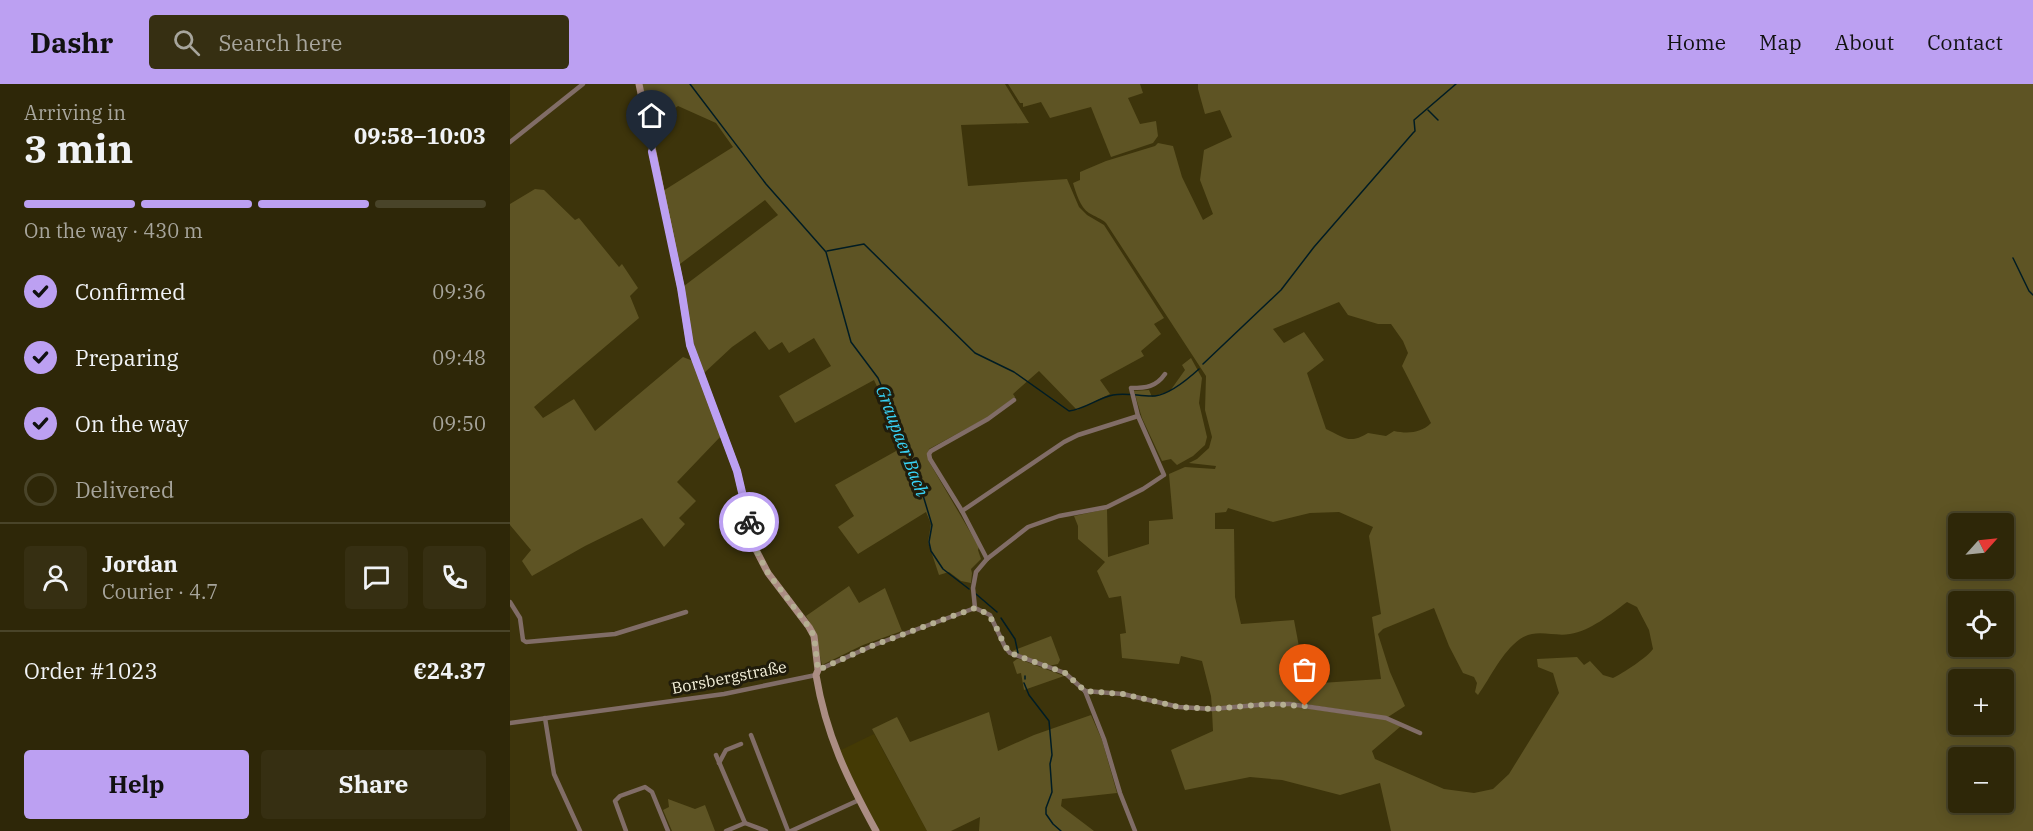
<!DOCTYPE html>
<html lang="en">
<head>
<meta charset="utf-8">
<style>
	body { margin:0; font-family:"IBM Plex Serif",serif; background:#362f12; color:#f1f3f6; height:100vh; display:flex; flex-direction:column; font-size:22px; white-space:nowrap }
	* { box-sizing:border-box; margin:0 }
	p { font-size:20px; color:#a7a59c }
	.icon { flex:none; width:33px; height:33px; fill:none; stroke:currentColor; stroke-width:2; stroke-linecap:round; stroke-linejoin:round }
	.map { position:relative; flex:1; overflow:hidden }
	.drawer { display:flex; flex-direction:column; background:#2e2708; width:510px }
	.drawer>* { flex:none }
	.needle { width:39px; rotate:63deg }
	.buttons { position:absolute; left:1438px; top:429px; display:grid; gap:12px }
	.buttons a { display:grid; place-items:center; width:66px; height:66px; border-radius:6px; background:#2e2708; box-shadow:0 3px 15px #0003,0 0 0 2px #494429; font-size:30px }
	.pin { position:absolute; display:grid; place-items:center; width:51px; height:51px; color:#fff; margin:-62px -26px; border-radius:50% 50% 50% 0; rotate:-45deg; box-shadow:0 0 6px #0007 }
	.pin .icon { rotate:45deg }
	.courier { position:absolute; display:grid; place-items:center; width:60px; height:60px; margin:-30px; border:4px solid #bca0f2; border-radius:50%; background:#fff; color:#222; box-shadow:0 2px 8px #0007 }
	.headline em { font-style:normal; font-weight:800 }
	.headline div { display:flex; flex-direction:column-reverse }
	.headline { display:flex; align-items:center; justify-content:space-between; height:102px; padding:0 24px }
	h1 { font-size:39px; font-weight:800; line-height:45px }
	.bar { display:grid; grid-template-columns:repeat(4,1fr); gap:9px 6px; align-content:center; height:72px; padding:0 24px }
	.bar i { height:8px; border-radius:4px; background:#494429 }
	.bar .current { background:#bca0f2 }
	.bar p { grid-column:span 4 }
	.line { display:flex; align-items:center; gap:15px; padding:0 24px; border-top:2px solid #494429 }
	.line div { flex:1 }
	.round { display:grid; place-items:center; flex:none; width:63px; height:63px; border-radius:6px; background:#362f12 }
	ol { padding:0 24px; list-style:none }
	li { display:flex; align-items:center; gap:18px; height:66px }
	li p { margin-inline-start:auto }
	li .icon { padding:6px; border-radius:50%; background:#bca0f2; color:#111; stroke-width:4 }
	li:last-child { color:#a7a59c }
	li i { width:33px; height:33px; border:3px solid #494429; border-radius:50% }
	.cta { display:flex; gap:12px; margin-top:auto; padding:12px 24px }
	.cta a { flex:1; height:69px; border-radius:6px; background:#bca0f2; color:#111; font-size:24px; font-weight:800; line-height:69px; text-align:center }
	.cta a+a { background:#362f12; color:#f1f3f6 }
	header { display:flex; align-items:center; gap:36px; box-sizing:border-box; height:84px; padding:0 30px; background:#bca0f2; color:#111 }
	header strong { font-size:28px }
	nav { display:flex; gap:33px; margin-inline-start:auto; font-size:21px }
	.search { width:420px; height:54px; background:#362f12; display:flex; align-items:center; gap:15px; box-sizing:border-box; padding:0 21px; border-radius:6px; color:#a7a59c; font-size:22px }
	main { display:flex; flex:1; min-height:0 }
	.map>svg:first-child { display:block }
	.built { fill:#443a05 }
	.green { fill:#5e5424; fill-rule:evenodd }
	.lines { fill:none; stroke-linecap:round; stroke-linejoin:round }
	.stream { stroke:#001c24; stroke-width:1.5 }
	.street { stroke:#816d67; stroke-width:4.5 }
	.secondary { stroke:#ab8d83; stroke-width:7 }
	.done { stroke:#b5af92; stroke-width:6; stroke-dasharray:0 10.8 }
	.route { stroke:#bca0f2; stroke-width:8 }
	.labels { text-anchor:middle; stroke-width:6; stroke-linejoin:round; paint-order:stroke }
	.street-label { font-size:16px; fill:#f5f1db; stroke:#201c0b }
	.water-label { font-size:18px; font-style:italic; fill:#38d2f6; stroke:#201c0b }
</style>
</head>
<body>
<header>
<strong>Dashr</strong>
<div class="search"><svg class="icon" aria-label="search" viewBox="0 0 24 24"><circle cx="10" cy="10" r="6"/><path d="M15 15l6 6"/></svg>Search here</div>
<nav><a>Home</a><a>Map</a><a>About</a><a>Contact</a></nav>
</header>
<main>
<section class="drawer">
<div class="headline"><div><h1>3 min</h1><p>Arriving in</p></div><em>09:58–10:03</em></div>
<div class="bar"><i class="current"></i><i class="current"></i><i class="current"></i><i></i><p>On the way · 430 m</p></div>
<ol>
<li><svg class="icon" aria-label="check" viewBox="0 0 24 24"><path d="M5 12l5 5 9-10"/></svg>Confirmed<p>09:36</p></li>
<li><svg class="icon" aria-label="check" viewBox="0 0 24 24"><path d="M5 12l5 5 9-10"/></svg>Preparing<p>09:48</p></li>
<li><svg class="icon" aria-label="check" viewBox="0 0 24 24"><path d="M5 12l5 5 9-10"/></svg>On the way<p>09:50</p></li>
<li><i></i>Delivered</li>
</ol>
<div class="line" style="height:108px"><a class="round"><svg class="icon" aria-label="person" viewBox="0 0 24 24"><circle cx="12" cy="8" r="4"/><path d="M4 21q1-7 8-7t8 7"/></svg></a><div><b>Jordan</b><p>Courier · 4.7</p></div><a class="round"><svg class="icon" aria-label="chat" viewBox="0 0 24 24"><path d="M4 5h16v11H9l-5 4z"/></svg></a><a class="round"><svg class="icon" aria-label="phone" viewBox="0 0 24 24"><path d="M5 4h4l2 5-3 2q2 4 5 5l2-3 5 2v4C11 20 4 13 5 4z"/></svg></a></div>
<div class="line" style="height:78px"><div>Order #1023</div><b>€24.37</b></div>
<div class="cta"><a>Help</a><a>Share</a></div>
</section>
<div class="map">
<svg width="1523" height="747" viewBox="0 0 1523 747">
	<rect width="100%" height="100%" fill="#3d340b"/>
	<polygon class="built" points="364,650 417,747 369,747 329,667"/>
	<g class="green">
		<polygon points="132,0 495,0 519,39 451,41 458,102 557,95 569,123 577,131 594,141 654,234 644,240 651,250 631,267 634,272 590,296 600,310 567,326 529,287 503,310 505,313 478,333 419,365 418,376 469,463 468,466 471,475 461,485 462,489 461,499 451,497 439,488 429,491 418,458 421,440 416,428 348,470 328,443 344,432 325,401 395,362 364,296 285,339 269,312 321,282 304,254 279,269 272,258 259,266 245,247 222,263 193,290 183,257 174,202 268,131 255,116 170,180 153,107 223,63 206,39 168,22 140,42"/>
		<polygon points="498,0 630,0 633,9 618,14 630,40 646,37 648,52 643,59 601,73 581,23 540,34 531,18 513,23 513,19 510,19"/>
		<path d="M688 0H1523V747H881L870 699 830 711 772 696 740 693 675 706 661 666 703 647 702 627 759 622H781L878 636 891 642 862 667 865 675 934 705 964 709 983 705 999 690 1049 609 1043 589 1028 583 1027 575 1067 573 1074 581 1080 577 1093 591 1103 594C1113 589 1138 573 1143 565L1139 546 1127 523 1117 518C1101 530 1080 547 1060 550 1043 553 1026 544 1010 555 991 569 981 593 968 611L965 608 967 599 964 593 953 589 939 562 924 524 873 545 868 550 880 588 895 622 878 633 782 618 702 624 701 612 692 577 671 572 669 580 612 574 610 550 616 549 611 512 599 514 587 487 595 478 568 455V442L564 432 597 425 598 473 639 460V437L663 435 659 390 675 383 705 385 706 382 679 379 687 375 699 364 702 353 695 326 696 292 596 139C591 134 585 133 579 129 570 123 566 109 563 99L570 96V88L596 77 645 62 648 59 663 62 672 93 693 136 703 130 690 96 694 66 722 53 710 26 695 30 688 5ZM829 218 838 231 868 240H881L893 257 898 269 892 282 921 339C911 349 898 350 884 347L876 352 858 349C839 361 834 353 816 345L797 289 814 276 794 248 774 259 763 245ZM718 424 763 438 800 429 829 428 863 443 859 452 871 530 862 533 871 595 796 600 784 536 731 540 725 513 724 445H705V429L716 428ZM1449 440H1494V484H1449ZM1449 518H1494V562H1449ZM1449 596H1494V640H1449ZM1449 674H1494V718H1449Z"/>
		<polygon points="25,105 34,106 65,136 69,134 109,183 112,180 128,204 120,212 129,234 24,323 33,334 64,315 85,347 173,273 183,277 211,352 167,398 186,417 169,434 175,440 154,463 132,434 75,462 22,492 12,477 21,466 0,441 0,120"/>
		<polygon points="681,274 692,294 689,319 697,353 695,361 683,372 667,381 661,375 652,377 632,334 624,307 639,306 642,313 660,307 675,286 672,281"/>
		<polygon points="339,502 349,519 375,504 392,547 353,561 312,581 304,546 296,532"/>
		<polygon points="541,552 550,576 548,580 538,582 502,567"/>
		<polygon points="507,575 509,575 554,592 514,606 511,589 507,590 503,578"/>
		<polygon points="479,628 488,667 524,651 581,631 592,656 607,709 552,715 551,722 584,747 469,747 470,733 441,747 417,747 362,645 387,633 400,658"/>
		<polygon points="158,715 185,725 195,721 205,747 162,747 153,726 159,723"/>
	</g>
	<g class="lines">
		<g class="stream">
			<polyline points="180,0 256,100 316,168 341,258 368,294 395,357 409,398 422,441 419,458 421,467 433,485 459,505"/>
			<polyline points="918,26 928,36"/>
			<path d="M317 167 354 160 465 269 504 288 559 327C575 325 588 314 603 311 617 308 631 313 645 312 660 310 678 295 689 285"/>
			<polyline points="1503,174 1519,207 1523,211"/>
			<polyline points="693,280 771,206 804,163 903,49 905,47 904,36 946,0"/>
			<polyline points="466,510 487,528"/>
			<polyline points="491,534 505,555 508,569"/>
			<polyline points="515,595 515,592"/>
			<polyline points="514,599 519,611 539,637 542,671 540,680 542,708 536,724 536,730 543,740 551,747"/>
		</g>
		<g class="street">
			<polyline points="0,58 73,0"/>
			<polyline points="452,427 554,358 568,351 628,332"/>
			<polyline points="477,475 452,427 420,375 419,370 421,367 478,335 504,316"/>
			<polyline points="0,518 10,534 13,556 16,558 105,550 176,528"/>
			<path d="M465 524 463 504 466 488 477 475 518 443 549 432 597 423 633 405 654 391 628 332 621 304C636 304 646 303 655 290"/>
			<polyline points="465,524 480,531 495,563 500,569 555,589 575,607"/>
			<polyline points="308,586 364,561 465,524"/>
			<polyline points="575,607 613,610 669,623 702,625 759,620 780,620 876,634 910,649"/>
			<polyline points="575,607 594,655 610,709 625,747"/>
			<polyline points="35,634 44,690 70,747"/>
			<polyline points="0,639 214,610 306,591"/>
			<polyline points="241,651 278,747"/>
			<polyline points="206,671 235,739"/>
			<polyline points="209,679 216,666 231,660"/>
			<polyline points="116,747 105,717 110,712 135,703 142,708 158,747"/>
			<polyline points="216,747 235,739 256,747"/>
			<polyline points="281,747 349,716"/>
		</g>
		<path class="secondary" d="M129 0 171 204 180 261 227 387 245 464 258 489 299 543 304 552 308 586 306 591C316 651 337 694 366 747"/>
	</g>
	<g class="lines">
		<path class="done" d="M239 438 245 464 258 489 299 543 304 552 308 586 364 561 465 524C487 530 487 553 500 569L555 589 575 607 613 610 669 623 702 625 759 620 795 622"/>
		<polyline class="route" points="142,68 171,204 180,261 227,387 239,438"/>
	</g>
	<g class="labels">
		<g class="street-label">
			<text transform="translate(219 593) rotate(-11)" y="6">Borsbergstraße</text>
		</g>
		<g class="water-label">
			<text transform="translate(392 357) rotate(69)" y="6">Graupaer Bach</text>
		</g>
	</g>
</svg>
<div class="buttons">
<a><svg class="needle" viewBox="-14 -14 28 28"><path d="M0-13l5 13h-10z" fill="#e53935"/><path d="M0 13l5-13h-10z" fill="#a7a59c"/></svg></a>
<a><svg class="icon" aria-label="locate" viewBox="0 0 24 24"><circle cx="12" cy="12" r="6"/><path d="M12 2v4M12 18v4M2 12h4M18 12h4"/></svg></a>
<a>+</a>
<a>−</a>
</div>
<div class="pin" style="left:795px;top:622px;background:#ea580c"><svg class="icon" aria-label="bag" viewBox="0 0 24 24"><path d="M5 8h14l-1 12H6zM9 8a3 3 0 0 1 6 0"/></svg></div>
<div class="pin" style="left:142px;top:68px;background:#1f2937"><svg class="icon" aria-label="home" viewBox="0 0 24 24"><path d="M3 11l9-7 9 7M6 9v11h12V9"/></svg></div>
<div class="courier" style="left:239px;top:438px"><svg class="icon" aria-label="bike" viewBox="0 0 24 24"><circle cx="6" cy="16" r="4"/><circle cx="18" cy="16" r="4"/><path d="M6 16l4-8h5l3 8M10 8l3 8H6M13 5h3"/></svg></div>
</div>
</main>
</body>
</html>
